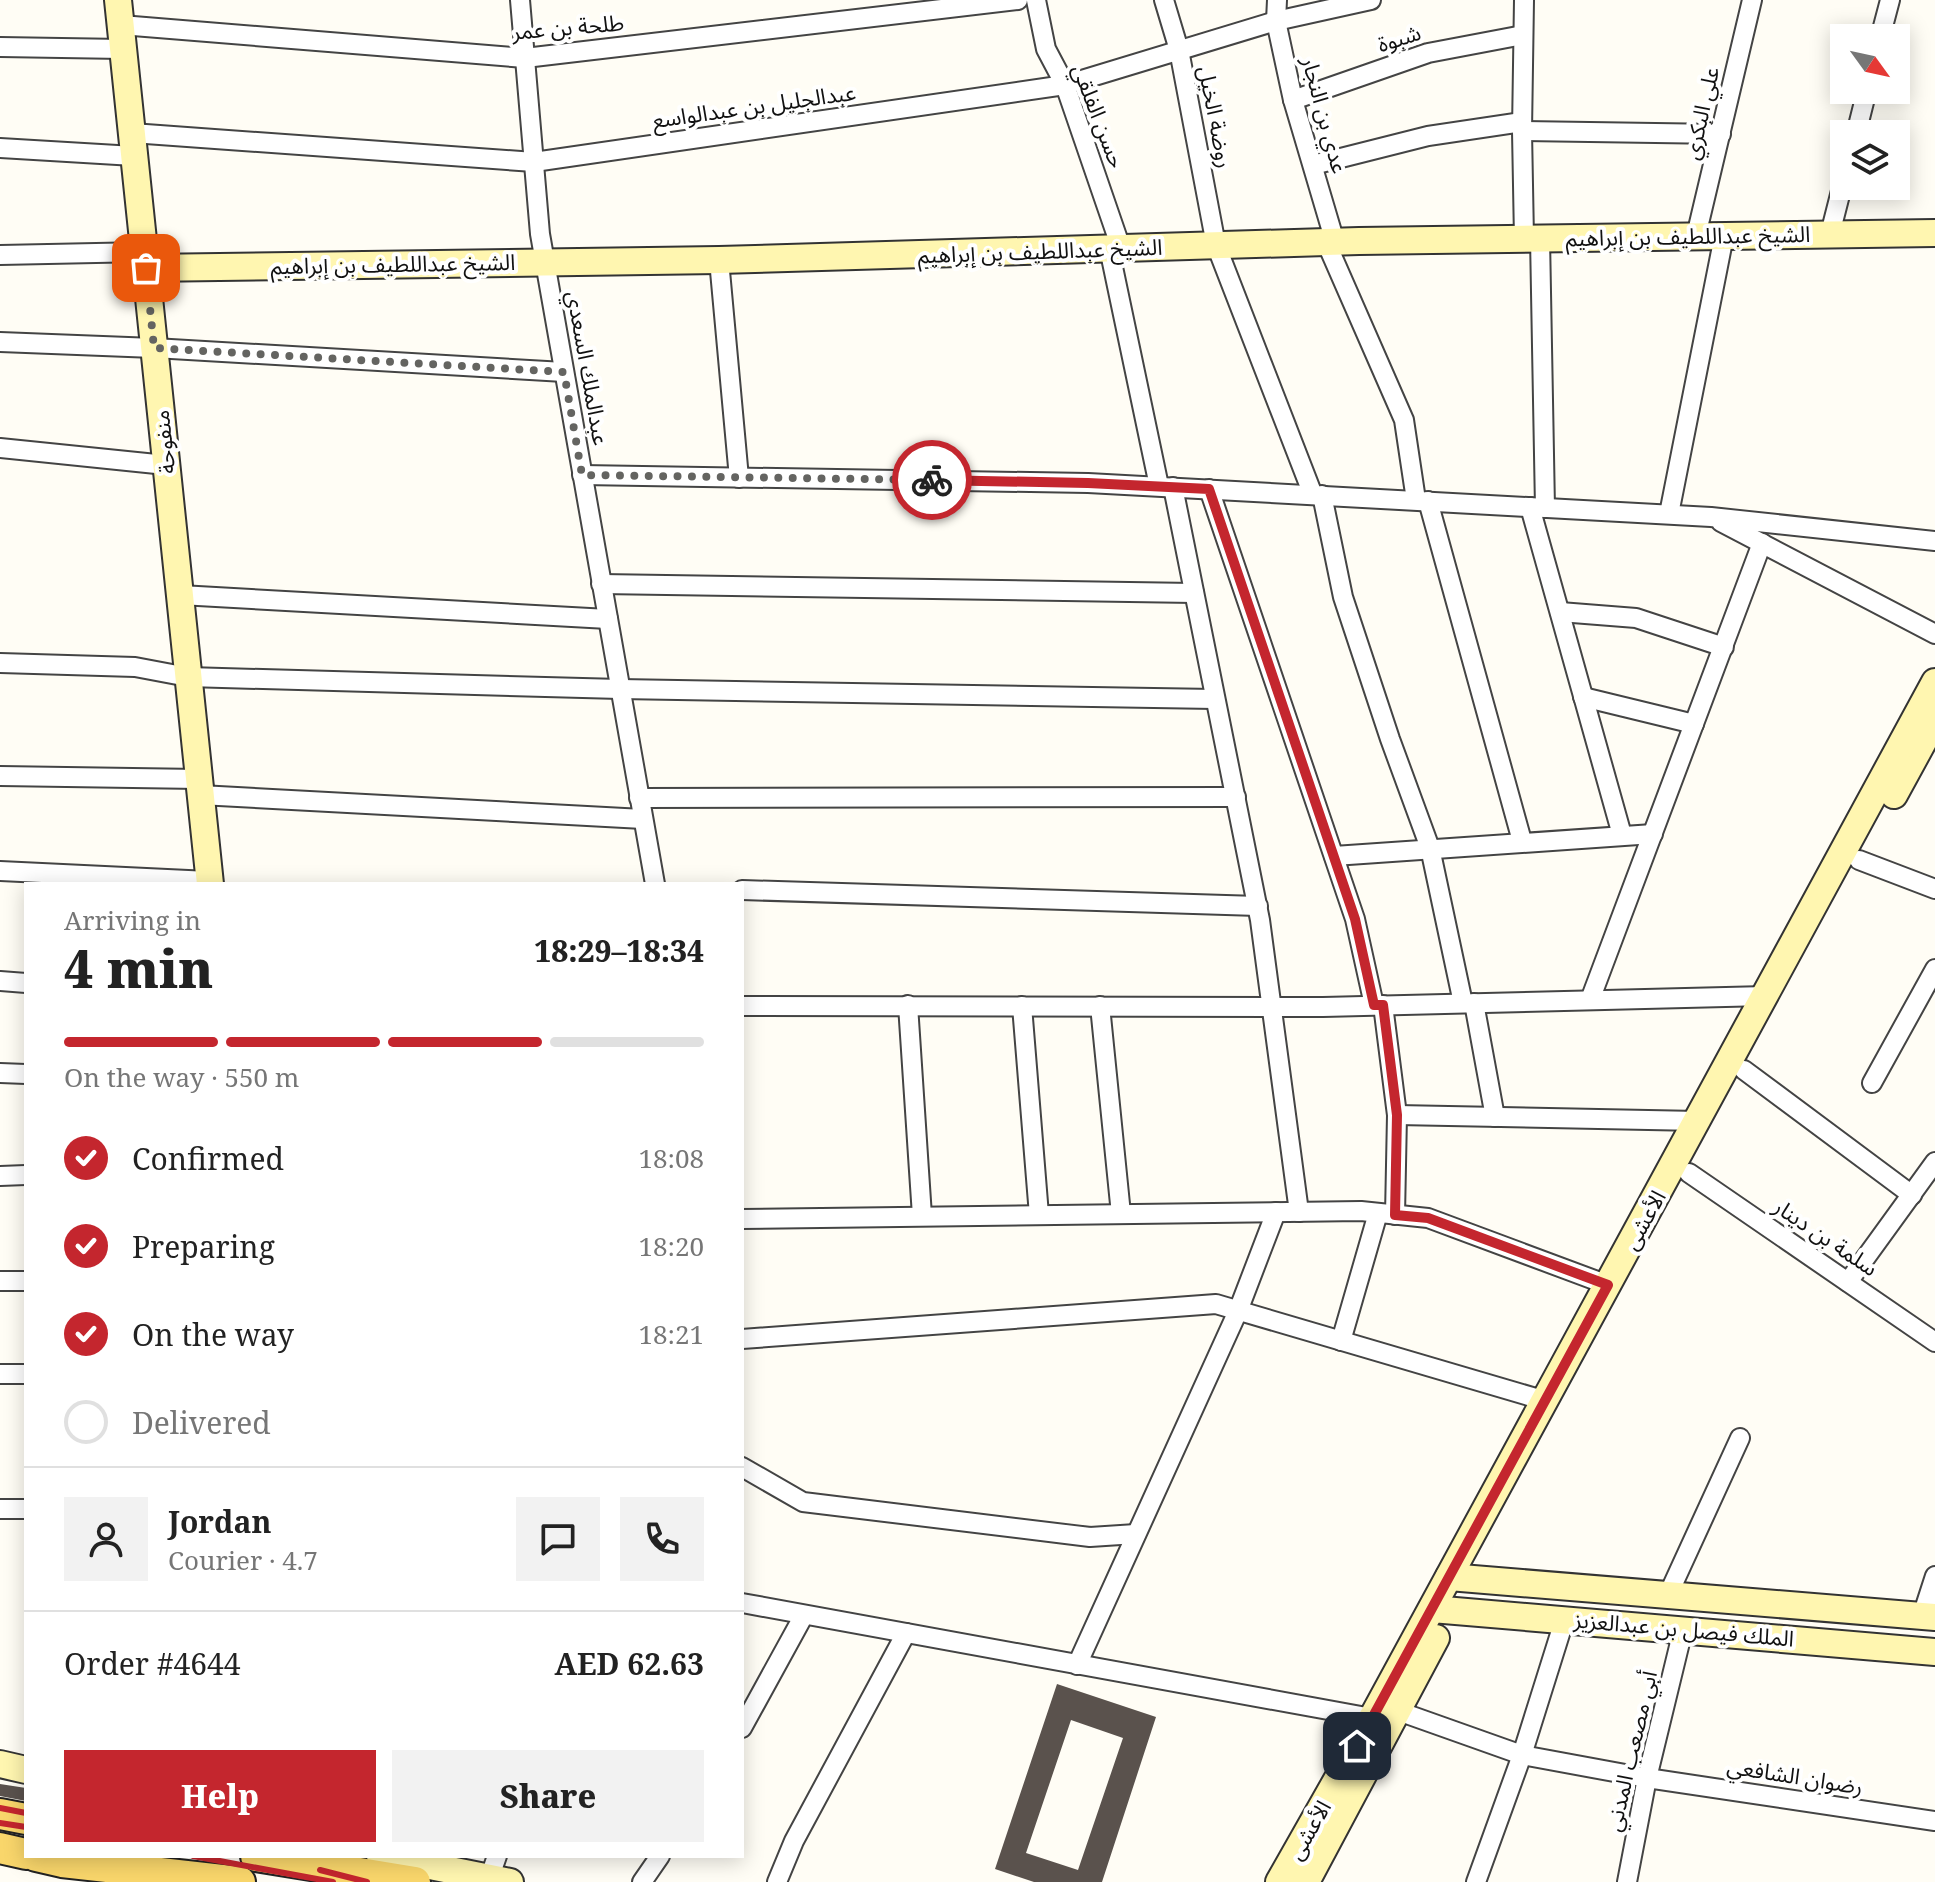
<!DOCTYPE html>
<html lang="en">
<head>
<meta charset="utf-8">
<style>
	body { margin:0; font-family:"Noto Serif","Noto Sans Arabic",serif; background:#f2f2f2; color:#222; height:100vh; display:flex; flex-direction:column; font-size:30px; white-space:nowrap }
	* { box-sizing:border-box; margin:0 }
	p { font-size:26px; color:#767676 }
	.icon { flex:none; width:44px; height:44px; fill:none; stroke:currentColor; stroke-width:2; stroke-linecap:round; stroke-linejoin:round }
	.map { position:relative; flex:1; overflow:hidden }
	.details { position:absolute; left:24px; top:882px; width:720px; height:976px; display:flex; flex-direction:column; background:#fff; border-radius:0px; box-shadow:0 4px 20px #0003 }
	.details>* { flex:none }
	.needle { width:52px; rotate:123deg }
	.fabs { position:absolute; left:1830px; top:24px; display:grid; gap:16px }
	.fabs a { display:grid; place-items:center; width:80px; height:80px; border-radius:0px; background:#fff; box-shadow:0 4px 20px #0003; font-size:40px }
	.pin { position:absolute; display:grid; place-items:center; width:68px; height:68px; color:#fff; margin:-34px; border-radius:16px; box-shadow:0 4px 12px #0006 }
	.courier { position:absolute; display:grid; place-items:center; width:80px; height:80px; margin:-40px; border:6px solid #c4262e; border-radius:50%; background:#fff; color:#222; box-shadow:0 2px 10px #0007 }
	.summary em { font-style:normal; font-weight:800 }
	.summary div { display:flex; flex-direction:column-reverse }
	.summary { display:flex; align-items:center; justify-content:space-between; height:136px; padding:0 40px }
	h1 { font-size:52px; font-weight:800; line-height:60px }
	.bar { display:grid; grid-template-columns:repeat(4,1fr); gap:12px 8px; align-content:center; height:96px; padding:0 40px }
	.bar i { height:10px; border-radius:6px; background:#e0e0e0 }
	.bar .on { background:#c4262e }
	.bar p { grid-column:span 4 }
	.line { display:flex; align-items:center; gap:20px; padding:0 40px; border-top:2px solid #e0e0e0 }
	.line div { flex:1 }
	.round { display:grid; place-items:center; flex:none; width:84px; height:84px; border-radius:0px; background:#f2f2f2 }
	ol { padding:0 40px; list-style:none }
	li { display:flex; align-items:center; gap:24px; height:88px }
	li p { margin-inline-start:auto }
	li .icon { padding:8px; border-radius:50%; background:#c4262e; color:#fff; stroke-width:4 }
	li:last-child { color:#767676 }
	li i { width:44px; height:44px; border:4px solid #e0e0e0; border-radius:50% }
	.primary-button { display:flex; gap:16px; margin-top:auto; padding:16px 40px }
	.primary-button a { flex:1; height:92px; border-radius:0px; background:#c4262e; color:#fff; font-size:32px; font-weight:800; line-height:92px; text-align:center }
	.primary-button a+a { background:#f2f2f2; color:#222 }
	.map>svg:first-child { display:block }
	.building { fill:#5a524d; fill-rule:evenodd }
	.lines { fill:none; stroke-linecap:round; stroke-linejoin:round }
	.street-casing { stroke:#444; stroke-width:22 }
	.secondary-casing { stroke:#333; stroke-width:30 }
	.primary-casing { stroke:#222; stroke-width:34 }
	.street { stroke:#fff; stroke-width:18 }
	.secondary { stroke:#fff6b0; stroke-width:26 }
	.primary { stroke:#f9d66b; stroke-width:30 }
	.rail { stroke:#c4262e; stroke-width:6 }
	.done { stroke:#646461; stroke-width:8; stroke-dasharray:0 14.4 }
	.route { stroke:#c4262e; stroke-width:10 }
	.labels { text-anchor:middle; stroke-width:8; stroke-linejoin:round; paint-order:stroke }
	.street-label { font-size:22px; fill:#111; stroke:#fff }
</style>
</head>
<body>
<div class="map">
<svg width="1935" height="1882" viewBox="0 0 1935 1882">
	<rect width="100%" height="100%" fill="#fffdf5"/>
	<g class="building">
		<path d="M1057 1684 1156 1717 1102 1882H1034L995 1869ZM1071 1720 1123 1738 1078 1870 1026 1853Z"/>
		<polygon points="0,1784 26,1788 26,1801 0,1796"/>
	</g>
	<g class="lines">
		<g class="street-casing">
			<g id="street">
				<polyline points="520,0 540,234 655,884"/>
				<polyline points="1036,0 1046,49 1065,85 1121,248"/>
				<polyline points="1164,0 1179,50 1216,245 1313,495"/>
				<polyline points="1277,0 1276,21 1293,100 1335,242"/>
				<polyline points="1524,0 1522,131 1524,239"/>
				<polyline points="121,25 525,58 1018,0"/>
				<polyline points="1880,38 1890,0"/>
				<polyline points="0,47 123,49"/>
				<polyline points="1293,100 1428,53 1523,35"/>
				<polyline points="1522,131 1721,134"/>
				<polyline points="132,133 534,162 1065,85 1276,21 1371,0"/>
				<polyline points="1856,134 1867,90"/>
				<polyline points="0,148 134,156"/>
				<polyline points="1313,165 1428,136 1522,122"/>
				<polyline points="1830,234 1844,179"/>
				<polyline points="1696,236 1752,0"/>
				<polyline points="1540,238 1545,508"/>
				<polyline points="1326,242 1404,420 1416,500"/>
				<polyline points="1109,248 1159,486"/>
				<polyline points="0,255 144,252"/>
				<polyline points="719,260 739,478"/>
				<polyline points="0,342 154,348 564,372"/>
				<polyline points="0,448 166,465"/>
				<polyline points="582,475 1088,483 1711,517 1935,541"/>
				<polyline points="1173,487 1260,920 1299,1212"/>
				<polyline points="1209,489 1355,919 1374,1005"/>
				<polyline points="1322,495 1343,597 1390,739 1430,848 1463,1003"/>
				<polyline points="1428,501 1522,841"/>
				<polyline points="1530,507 1622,835"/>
				<polyline points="1669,514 1724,236"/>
				<polyline points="1721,522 1935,634"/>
				<polyline points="601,584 1194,593"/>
				<polyline points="180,595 608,619"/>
				<polyline points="1560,612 1636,618 1724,647"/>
				<polyline points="0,663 135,667 188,677 620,689 1215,699"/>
				<polyline points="1583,697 1694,724"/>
				<polyline points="0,776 199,779"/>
				<polyline points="200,795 643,819"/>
				<polyline points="639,798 1236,797"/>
				<polyline points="1334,856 1653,834"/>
				<polyline points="1859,860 1935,889"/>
				<polyline points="0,871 209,881"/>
				<polyline points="742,890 1258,906"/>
				<polyline points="0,981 26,983"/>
				<polyline points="1590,1000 1762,543"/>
				<polyline points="1474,1003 1495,1117"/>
				<polyline points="908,1005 922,1216"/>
				<polyline points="1383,1005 1397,1115 1395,1215"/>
				<polyline points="742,1006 1323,1007 1766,996"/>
				<polyline points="1022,1006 1039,1215"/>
				<polyline points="1100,1006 1121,1214"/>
				<polyline points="1744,1070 1912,1195"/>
				<polyline points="0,1073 26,1074"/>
				<polyline points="1872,1083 1935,969"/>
				<polyline points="1397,1115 1698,1121"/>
				<polyline points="1689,1173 1935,1342"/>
				<polyline points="0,1176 26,1175"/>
				<polyline points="742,1219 1361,1211 1428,1218 1608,1285"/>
				<polyline points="0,1281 26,1281"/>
				<polyline points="1848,1282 1935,1162"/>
				<polyline points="742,1339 1216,1304 1546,1401"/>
				<polyline points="1341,1341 1378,1213"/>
				<polyline points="0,1374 26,1374"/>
				<polyline points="742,1467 803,1502 1090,1537 1136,1534"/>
				<polyline points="0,1509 26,1509"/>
				<polyline points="1668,1595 1740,1438"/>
				<polyline points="742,1603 1372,1718"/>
				<polyline points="1922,1616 1935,1576"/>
				<polyline points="1077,1665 1238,1311 1276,1212"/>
				<polyline points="1398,1711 1522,1755 1647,1778 1935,1821"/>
				<polyline points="742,1728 804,1615"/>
				<polyline points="489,1879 497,1856"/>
				<polyline points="642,1882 660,1856"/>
				<polyline points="777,1882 794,1841 906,1633"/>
				<polyline points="1476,1882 1522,1755 1565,1618"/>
				<polyline points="1627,1882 1647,1778 1683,1630"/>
			</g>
		</g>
		<g class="secondary-casing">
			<g id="secondary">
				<polyline points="118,0 210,884"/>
				<polyline points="146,268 719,260 1359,241 1935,233"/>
				<polyline points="1894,795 1935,720"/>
				<polyline points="1449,1577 1935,1617"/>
				<polyline points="1432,1609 1935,1652"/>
				<polyline points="0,1764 26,1770"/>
				<polyline points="380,1856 510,1882"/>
				<polyline points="1279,1882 1372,1718 1935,682"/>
				<polyline points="1306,1882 1436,1638"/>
			</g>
		</g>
		<g class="primary-casing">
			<g id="primary">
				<polyline points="0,1814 26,1819"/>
				<polyline points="0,1848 26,1854"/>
				<polyline points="36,1856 62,1862 240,1882"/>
				<polyline points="256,1856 415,1882"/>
			</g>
		</g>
		<use href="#street" class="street"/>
		<use href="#secondary" class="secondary"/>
		<use href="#primary" class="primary"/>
		<g class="rail">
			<polyline points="0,1808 26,1813"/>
			<polyline points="0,1823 26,1827"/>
			<polyline points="193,1856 333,1882"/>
			<polyline points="320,1870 367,1882"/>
		</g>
	</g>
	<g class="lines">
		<polyline class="done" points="146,268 154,348 564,372 582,475 932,480"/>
		<polyline class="route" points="932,480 1088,483 1209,489 1355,919 1374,1005 1383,1005 1397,1115 1395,1215 1428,1218 1608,1285 1357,1746"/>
	</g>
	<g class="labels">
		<g class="street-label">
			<text transform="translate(568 27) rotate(-5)" y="8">طلحة بن عمر</text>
			<text transform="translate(1399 38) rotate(-18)" y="8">شبوة</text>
			<text transform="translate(754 106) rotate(-8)" y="8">عبدالجليل بن عبدالواسع</text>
			<text transform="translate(1701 113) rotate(-77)" y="8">علي البكري</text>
			<text transform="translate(1325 115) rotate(75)" y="8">عدي بن النجار</text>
			<text transform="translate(1099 116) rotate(69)" y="8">حسن الفلقي</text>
			<text transform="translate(1216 117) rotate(79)" y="8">روضة الخيل</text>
			<text transform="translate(1688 236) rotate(-1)" y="8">الشيخ عبداللطيف بن إبراهيم</text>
			<text transform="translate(1040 251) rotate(-2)" y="8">الشيخ عبداللطيف بن إبراهيم</text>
			<text transform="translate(393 264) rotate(-1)" y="8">الشيخ عبداللطيف بن إبراهيم</text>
			<text transform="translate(588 368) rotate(80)" y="8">عبدالملك السعدي</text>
			<text transform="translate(164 442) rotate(-96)" y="8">منفوحة</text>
			<text transform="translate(1644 1220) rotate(-61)" y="8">الأعشى</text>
			<text transform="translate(1826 1237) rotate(34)" y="8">سلمة بن دينار</text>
			<text transform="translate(1684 1629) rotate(5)" y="8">الملك فيصل بن عبدالعزيز</text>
			<text transform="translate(1631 1751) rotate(-77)" y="8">أبي مصعب المدني</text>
			<text transform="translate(1795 1776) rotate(9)" y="8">رضوان الشافعي</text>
			<text transform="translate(1309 1830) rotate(-60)" y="8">الأعشى</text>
		</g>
	</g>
</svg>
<div class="fabs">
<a><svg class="needle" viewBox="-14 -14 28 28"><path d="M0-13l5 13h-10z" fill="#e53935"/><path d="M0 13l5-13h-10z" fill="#767676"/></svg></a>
<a><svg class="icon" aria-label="layers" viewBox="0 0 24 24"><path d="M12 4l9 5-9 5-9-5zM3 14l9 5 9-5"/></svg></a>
</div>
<div class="pin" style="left:146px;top:268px;background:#ea580c"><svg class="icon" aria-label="bag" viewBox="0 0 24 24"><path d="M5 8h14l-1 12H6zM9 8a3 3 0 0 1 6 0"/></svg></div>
<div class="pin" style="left:1357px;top:1746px;background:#1f2937"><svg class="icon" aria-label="home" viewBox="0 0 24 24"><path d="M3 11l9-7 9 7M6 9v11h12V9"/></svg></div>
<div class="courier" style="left:932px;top:480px"><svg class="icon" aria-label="bike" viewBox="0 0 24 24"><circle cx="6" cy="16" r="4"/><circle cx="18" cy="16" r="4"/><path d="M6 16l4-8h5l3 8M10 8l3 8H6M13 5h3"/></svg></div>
<section class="details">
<div class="summary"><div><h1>4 min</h1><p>Arriving in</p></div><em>18:29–18:34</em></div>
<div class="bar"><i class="on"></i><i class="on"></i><i class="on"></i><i></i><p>On the way · 550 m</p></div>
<ol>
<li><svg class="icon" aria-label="check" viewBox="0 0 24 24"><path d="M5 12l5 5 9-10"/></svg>Confirmed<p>18:08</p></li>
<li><svg class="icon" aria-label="check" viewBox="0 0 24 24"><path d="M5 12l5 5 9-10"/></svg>Preparing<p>18:20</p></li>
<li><svg class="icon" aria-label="check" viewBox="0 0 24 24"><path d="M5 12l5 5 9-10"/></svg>On the way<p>18:21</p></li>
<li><i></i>Delivered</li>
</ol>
<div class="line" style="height:144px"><a class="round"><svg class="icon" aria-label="person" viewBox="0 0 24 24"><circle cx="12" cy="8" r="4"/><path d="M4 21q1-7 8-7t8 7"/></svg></a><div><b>Jordan</b><p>Courier · 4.7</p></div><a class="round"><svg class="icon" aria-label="chat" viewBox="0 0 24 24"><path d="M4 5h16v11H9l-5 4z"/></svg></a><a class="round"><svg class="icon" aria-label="phone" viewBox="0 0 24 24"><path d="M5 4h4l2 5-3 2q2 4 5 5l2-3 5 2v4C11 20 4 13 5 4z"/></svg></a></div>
<div class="line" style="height:104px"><div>Order #4644</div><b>AED 62.63</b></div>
<div class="primary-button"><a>Help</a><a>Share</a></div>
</section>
</div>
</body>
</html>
